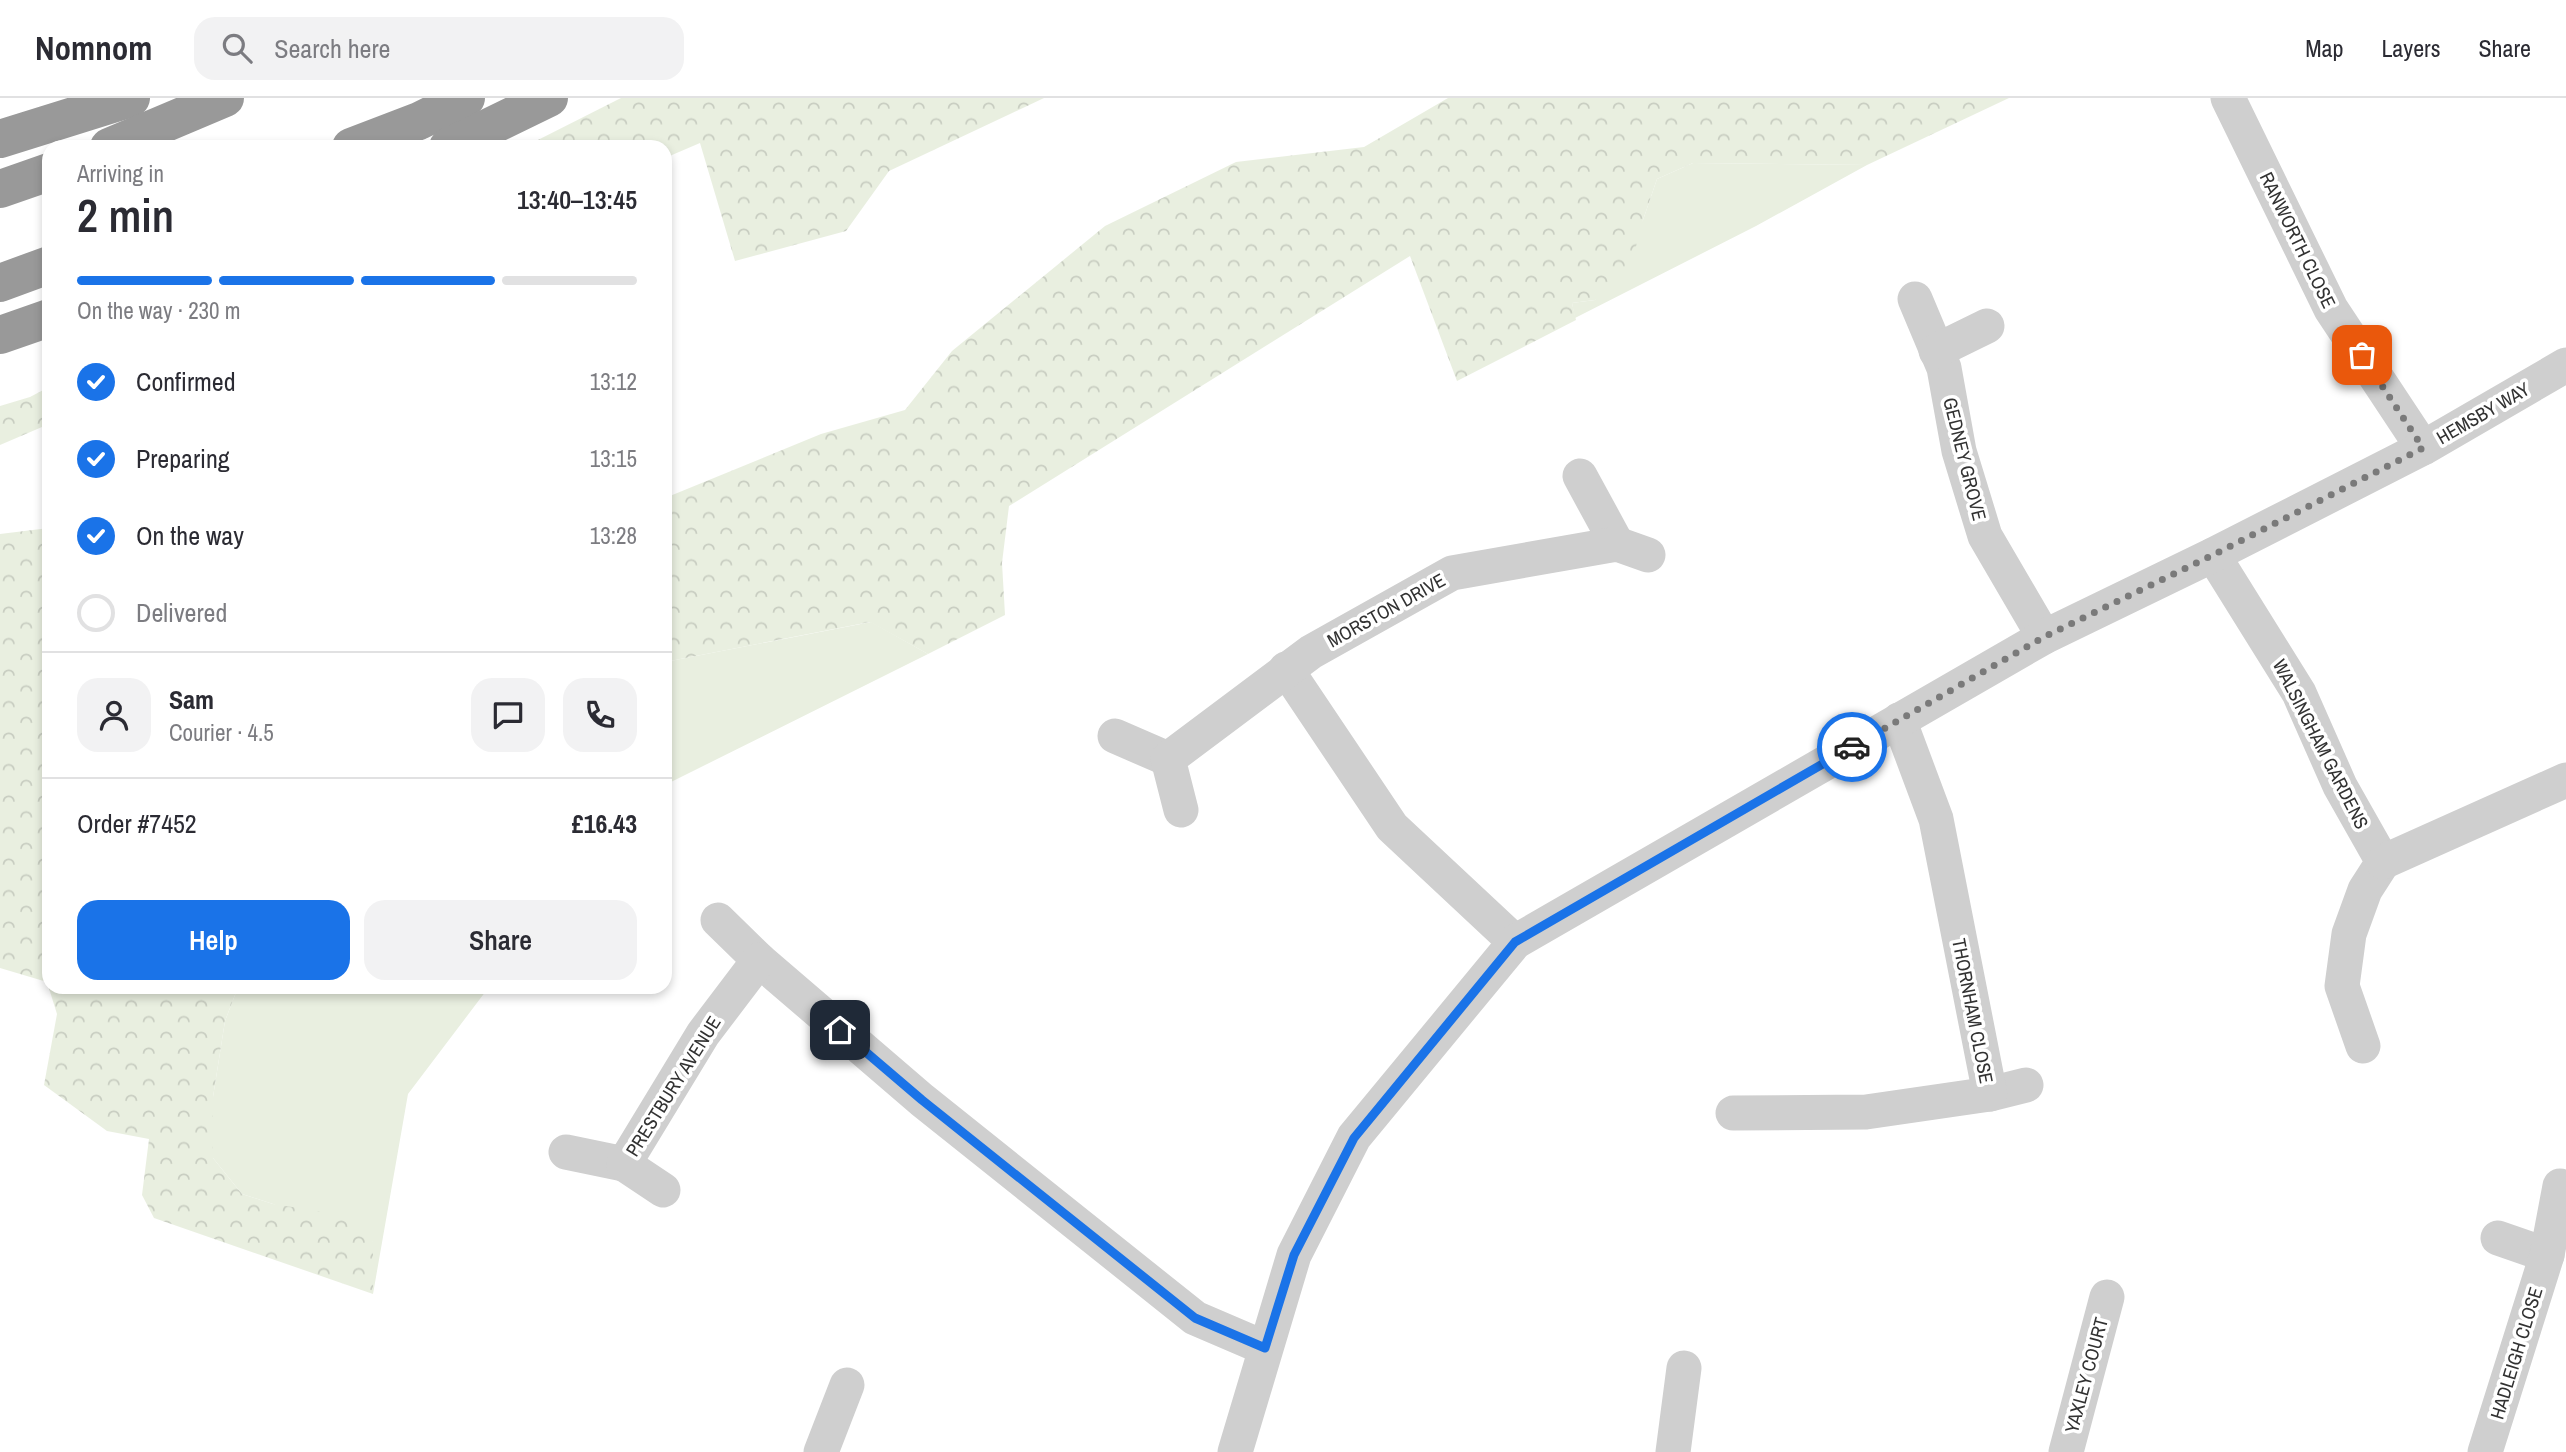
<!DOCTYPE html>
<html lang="en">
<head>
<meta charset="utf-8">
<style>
	body { margin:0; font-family:"Archivo Narrow",sans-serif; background:#f2f2f3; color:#2b2b33; height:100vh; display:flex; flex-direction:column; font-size:26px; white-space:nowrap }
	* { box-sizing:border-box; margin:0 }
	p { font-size:23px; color:#7c7c81 }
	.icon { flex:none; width:38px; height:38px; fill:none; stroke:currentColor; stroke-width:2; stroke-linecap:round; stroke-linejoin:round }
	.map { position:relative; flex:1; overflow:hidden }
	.details { position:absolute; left:42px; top:42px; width:630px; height:854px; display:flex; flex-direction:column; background:#fff; border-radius:21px; box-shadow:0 4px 10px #0003 }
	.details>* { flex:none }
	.pin { position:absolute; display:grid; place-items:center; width:60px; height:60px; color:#fff; margin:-30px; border-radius:14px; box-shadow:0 4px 10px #0006 }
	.courier { position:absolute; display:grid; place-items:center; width:70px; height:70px; margin:-35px; border:5px solid #1a73e8; border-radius:50%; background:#fff; color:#222; box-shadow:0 2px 9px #0007 }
	.overview em { font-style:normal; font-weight:600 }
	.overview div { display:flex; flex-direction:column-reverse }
	.overview { display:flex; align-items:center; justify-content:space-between; height:119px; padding:0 35px }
	h1 { font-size:46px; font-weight:600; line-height:52px }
	.bar { display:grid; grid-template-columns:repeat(4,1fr); gap:10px 7px; align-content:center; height:84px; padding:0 35px }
	.bar i { height:9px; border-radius:5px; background:#e1e1e2 }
	.bar .on { background:#1a73e8 }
	.bar p { grid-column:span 4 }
	.line { display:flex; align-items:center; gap:18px; padding:0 35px; border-top:2px solid #e1e1e2 }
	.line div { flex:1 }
	.round { display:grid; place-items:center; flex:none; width:74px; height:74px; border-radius:21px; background:#f2f2f3 }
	ol { padding:0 35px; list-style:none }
	li { display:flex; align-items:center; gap:21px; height:77px }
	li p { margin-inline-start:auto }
	li .icon { padding:7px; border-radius:50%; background:#1a73e8; color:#fff; stroke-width:4 }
	li:last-child { color:#7c7c81 }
	li i { width:38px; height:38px; border:4px solid #e1e1e2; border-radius:50% }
	.action { display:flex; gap:14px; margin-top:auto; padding:14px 35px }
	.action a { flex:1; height:80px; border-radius:21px; background:#1a73e8; color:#fff; font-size:28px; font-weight:600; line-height:80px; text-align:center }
	.action a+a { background:#f2f2f3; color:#2b2b33 }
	header { display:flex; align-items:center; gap:42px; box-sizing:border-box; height:98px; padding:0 35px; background:#fff; border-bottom:2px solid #e1e1e2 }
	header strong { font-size:33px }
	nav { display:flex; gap:38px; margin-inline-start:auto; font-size:24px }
	.search { width:490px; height:63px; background:#f2f2f3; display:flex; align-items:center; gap:18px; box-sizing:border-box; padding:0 24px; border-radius:21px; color:#7c7c81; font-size:26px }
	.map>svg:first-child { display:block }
	.green { fill:#e9efe0 }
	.forest { fill:url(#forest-crowns) }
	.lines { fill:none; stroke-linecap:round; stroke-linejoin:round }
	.street { stroke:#cfcfcf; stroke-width:35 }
	.highway { stroke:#999; stroke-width:38 }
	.done { stroke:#7a7a7a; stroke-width:7; stroke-dasharray:0 12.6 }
	.route { stroke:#1a73e8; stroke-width:9 }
	.labels { text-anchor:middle; stroke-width:7; stroke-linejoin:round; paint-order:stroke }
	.street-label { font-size:19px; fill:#323232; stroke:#fff }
</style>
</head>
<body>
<header>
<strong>Nomnom</strong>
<div class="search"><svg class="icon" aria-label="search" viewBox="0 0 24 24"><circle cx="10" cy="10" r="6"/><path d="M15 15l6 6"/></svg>Search here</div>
<nav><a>Map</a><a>Layers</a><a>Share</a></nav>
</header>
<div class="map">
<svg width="2566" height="1354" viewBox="0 0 2566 1354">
	<defs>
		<pattern id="forest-crowns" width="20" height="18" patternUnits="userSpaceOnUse" patternTransform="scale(1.75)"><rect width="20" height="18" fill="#e9efe0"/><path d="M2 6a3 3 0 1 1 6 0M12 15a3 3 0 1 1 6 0" fill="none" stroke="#c8cdc1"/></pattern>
	</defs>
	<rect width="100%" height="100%" fill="#fff"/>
	<g class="green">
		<polygon points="1693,65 1867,67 1756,128 1575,220 1572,205 1595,202 1643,122 1657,81"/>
		<polygon points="871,524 928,556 665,687 665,564"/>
		<polygon points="238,889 489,889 408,996 373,1196 373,1144 273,1106 242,1096 213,1060 213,999 225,923"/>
	</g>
	<g class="forest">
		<polygon points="621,0 1044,0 889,73 846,133 735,163 700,45 665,60 665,49 524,49"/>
		<polygon points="1448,0 2009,0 1867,67 1693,65 1657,81 1643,122 1629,175 1595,202 1572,205 1576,222 1457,283 1410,158 1009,408 1002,465 1005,517 928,556 870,524 665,564 665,400 821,336 905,312 952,253 1105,128 1236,64 1364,49"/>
		<polygon points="49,289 49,326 0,347 0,308 30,299"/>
		<polygon points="49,430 49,889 238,889 225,923 213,999 213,1060 242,1096 273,1106 356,1119 373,1144 373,1196 154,1120 142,1097 149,1041 107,1033 44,987 57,916 47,884 0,870 0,436"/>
	</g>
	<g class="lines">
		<g class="street">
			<polyline points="2228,0 2331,211 2423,350"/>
			<polyline points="1915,201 1944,270 1959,353 1985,438 2044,539"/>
			<polyline points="1936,253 1987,228"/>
			<polyline points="1580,378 1617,446"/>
			<polyline points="2213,457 2299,595 2340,688 2383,764 2365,792 2349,836 2342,888 2363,948"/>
			<polyline points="1286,571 1392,729 1515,844"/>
			<polyline points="1115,638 1168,661"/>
			<polyline points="1181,712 1168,661 1311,554 1452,475 1617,446 1648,457"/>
			<polyline points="2383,764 2566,682"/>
			<polyline points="718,822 759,862 922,1002 1195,1220 1265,1250"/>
			<polyline points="1990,996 2026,987"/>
			<polyline points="1733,1015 1866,1014 1990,996 1936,721 1899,622"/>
			<polyline points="566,1054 624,1066 703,936 759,862"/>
			<polyline points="624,1066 663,1092"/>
			<polyline points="2498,1140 2547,1157"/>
			<polyline points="821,1354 847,1287"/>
			<polyline points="1235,1354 1294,1157 1354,1039 1515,844 2044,539 2213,457 2423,350 2566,267"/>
			<polyline points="1673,1354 1684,1270"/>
			<polyline points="2066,1354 2107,1199"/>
			<polyline points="2485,1354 2547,1157 2560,1088"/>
		</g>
		<g class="highway">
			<polyline points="0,41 131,0"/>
			<polyline points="109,49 225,0"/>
			<polyline points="351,49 419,23 466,0"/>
			<polyline points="448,49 549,0"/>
			<polyline points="0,91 49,74"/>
			<polyline points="0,185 49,167"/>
			<polyline points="0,237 49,220"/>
		</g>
	</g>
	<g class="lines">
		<polyline class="done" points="1852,649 2044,539 2213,457 2423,350 2362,257"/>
		<polyline class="route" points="840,932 922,1002 1195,1220 1265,1250 1294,1157 1354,1040 1515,844 1852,649"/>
	</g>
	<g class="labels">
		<g class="street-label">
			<text transform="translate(2298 142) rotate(64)" y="7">RANWORTH CLOSE</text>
			<text transform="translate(2483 315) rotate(-30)" y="7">HEMSBY WAY</text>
			<text transform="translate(1965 361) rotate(76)" y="7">GEDNEY GROVE</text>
			<text transform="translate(1386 512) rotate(-29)" y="7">MORSTON DRIVE</text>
			<text transform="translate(2321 646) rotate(63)" y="7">WALSINGHAM GARDENS</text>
			<text transform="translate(1973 913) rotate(79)" y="7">THORNHAM CLOSE</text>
			<text transform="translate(673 988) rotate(-58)" y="7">PRESTBURY AVENUE</text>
			<text transform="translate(2516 1255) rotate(-73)" y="7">HADLEIGH CLOSE</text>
			<text transform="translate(2086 1277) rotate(-75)" y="7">YAXLEY COURT</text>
		</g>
	</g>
</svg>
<div class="pin" style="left:2362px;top:257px;background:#ea580c"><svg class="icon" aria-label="bag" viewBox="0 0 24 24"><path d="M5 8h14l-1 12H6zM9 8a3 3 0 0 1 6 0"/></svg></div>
<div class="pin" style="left:840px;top:932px;background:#1f2937"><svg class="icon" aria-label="home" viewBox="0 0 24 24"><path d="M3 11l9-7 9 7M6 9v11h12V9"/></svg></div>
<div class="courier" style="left:1852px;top:649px"><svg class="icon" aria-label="car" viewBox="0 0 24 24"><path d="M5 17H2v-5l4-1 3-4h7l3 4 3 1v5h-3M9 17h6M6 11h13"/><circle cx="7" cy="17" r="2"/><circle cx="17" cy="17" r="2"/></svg></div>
<section class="details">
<div class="overview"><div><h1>2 min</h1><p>Arriving in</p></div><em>13:40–13:45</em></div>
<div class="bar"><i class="on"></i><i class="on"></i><i class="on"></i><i></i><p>On the way · 230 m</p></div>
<ol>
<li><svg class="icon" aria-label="check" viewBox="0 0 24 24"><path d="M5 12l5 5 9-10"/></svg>Confirmed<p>13:12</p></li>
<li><svg class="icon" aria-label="check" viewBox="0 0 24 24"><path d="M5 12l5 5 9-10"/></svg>Preparing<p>13:15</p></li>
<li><svg class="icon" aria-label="check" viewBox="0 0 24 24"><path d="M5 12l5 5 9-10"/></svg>On the way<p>13:28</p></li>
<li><i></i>Delivered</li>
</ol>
<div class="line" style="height:126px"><a class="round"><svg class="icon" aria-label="person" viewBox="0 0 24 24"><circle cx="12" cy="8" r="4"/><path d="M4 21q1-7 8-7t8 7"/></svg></a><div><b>Sam</b><p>Courier · 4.5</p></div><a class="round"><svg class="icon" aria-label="chat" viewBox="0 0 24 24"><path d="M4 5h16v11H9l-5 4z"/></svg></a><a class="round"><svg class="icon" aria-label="phone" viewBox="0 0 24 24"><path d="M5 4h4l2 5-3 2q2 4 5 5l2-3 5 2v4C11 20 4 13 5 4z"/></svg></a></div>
<div class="line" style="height:91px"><div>Order #7452</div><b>£16.43</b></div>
<div class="action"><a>Help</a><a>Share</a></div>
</section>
</div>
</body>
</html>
